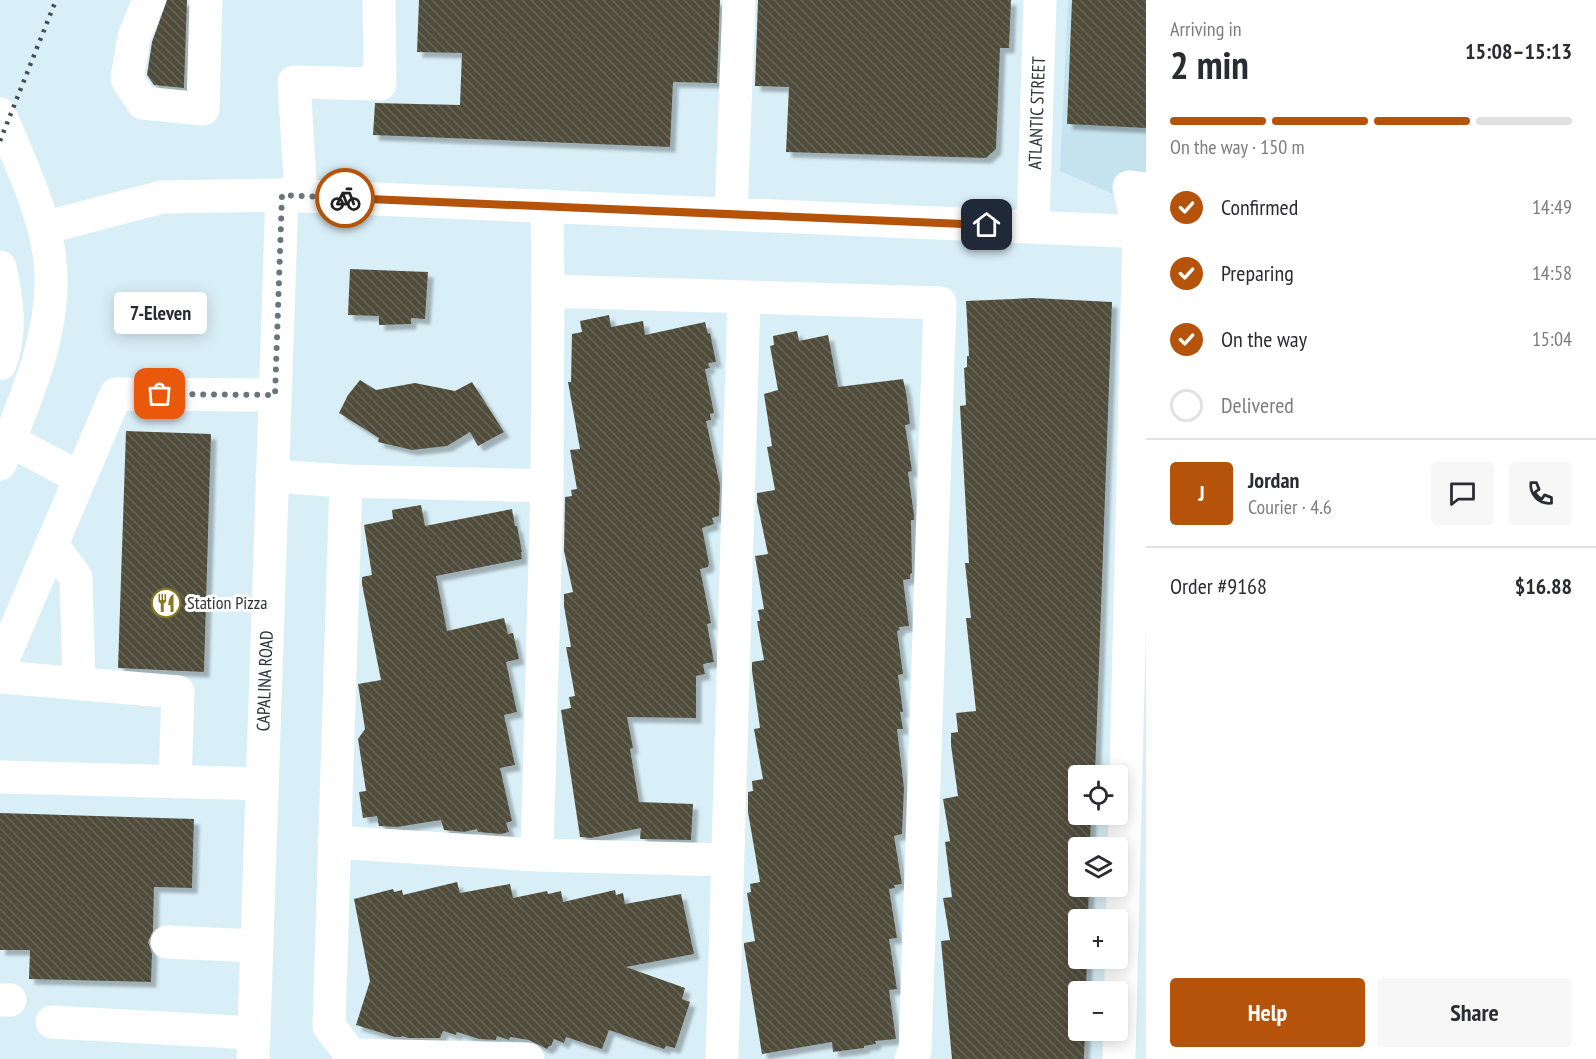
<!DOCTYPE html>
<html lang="en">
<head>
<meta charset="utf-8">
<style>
	body { margin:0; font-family:"PT Sans Narrow",sans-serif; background:#f7f7f7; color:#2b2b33; height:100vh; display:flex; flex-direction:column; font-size:22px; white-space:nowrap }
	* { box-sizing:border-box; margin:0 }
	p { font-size:20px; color:#7c7c81 }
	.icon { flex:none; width:33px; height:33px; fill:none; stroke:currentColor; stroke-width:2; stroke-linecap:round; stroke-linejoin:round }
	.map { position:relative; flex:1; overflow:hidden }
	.panel { display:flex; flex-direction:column; background:#fff; width:450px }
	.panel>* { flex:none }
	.buttons { position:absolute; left:1068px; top:765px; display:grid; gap:12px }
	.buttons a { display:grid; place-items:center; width:60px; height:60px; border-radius:6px; background:#fff; box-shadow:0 3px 15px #0003; font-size:30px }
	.pin { position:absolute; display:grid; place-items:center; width:51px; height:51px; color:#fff; margin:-26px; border-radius:12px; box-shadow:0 3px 9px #0006 }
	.courier { position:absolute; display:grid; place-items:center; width:60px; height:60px; margin:-30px; border:4px solid #b45309; border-radius:50%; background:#fff; color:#222; box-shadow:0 2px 8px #0007 }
	.bubble { position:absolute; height:42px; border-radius:6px; background:#fff; box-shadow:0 3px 15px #0003; font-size:20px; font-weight:600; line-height:42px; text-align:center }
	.headline em { font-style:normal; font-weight:600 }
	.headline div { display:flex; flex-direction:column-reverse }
	.headline { display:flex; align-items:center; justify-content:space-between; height:102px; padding:0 24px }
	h1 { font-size:39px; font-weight:600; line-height:45px }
	.bar { display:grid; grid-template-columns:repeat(4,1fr); gap:9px 6px; align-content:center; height:72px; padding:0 24px }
	.bar i { height:8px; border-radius:4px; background:#e1e1e2 }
	.bar .active { background:#b45309 }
	.bar p { grid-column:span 4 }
	.line { display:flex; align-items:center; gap:15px; padding:0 24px; border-top:2px solid #e1e1e2 }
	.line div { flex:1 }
	.round { display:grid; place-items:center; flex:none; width:63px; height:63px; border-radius:6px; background:#f7f7f7 }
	ol { padding:0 24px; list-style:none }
	li { display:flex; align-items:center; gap:18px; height:66px }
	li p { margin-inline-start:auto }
	li .icon { padding:6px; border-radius:50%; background:#b45309; color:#fff; stroke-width:4 }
	li:last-child { color:#7c7c81 }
	li i { width:33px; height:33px; border:3px solid #e1e1e2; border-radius:50% }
	.button { display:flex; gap:12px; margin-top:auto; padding:12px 24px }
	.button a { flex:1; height:69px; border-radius:6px; background:#b45309; color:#fff; font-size:24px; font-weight:600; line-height:69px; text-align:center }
	.button a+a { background:#f7f7f7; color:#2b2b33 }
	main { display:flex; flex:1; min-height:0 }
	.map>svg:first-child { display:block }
	.built { fill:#c5e2ef }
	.building { fill:url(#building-back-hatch); filter:url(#shadow) }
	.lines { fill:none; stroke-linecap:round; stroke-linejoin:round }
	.minor { stroke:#fff; stroke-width:33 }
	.major { stroke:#fff; stroke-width:33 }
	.rail { stroke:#444f53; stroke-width:4.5; stroke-dasharray:3 6; stroke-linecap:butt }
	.done { stroke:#69777c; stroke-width:6; stroke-dasharray:0 10.8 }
	.route { stroke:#b45309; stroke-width:8 }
	.labels { text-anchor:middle; stroke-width:6; stroke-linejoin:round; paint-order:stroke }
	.street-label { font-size:18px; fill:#2d3639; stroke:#fff }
	.poi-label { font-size:18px; fill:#2d3639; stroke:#fff; text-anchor:start }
</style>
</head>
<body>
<main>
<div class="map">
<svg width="1146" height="1059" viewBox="0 0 1146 1059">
	<defs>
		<pattern id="building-back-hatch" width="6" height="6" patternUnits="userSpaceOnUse" patternTransform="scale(1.5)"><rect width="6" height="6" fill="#514e3d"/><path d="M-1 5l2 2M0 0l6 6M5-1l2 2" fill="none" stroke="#676558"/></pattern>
		<filter id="shadow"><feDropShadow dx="5.5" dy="5.5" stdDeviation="1.5" flood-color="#0004"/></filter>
	</defs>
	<rect width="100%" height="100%" fill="#d9eff8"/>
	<polygon class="built" points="1068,0 1146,0 1146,208 1060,171"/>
	<g class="building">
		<polygon points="167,0 187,0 184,88 154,85 147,75 152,42"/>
		<polygon points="419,0 720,0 717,83 673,82 670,147 373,135 375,103 460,105 462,53 417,52"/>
		<polygon points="758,0 1011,0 1009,48 1000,48 996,149 986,158 786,152 789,87 755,86"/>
		<polygon points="1072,0 1146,0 1146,128 1067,124"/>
		<polygon points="350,269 428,272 425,319 411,318 411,324 379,325 379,316 348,315"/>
		<polygon points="1033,298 1112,302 1095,776 1078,776 1078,814 1091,814 1090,848 1078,848 1078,886 1089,886 1088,920 1078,920 1078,958 1087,958 1086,992 1078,992 1078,1030 1085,1030 1084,1059 952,1059 941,941 950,940 943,898 952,897 945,842 950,841 943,799 958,796 951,745 951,733 958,732 956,713 976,711 966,618 971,618 965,563 969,563 960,406 966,405 964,368 967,367 967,356 969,356 966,301"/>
		<polygon points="609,315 611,327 643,321 645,335 705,322 708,334 710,333 716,362 708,363 710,368 705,369 714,413 710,414 711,420 706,421 720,485 719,516 712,518 714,524 702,528 709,563 708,567 700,569 711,623 707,624 714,662 703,664 705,674 696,676 696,718 627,717 633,748 630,749 639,802 693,804 691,840 640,839 641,828 591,838 580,837 561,710 571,708 569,697 575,696 566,647 571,647 564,606 564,594 573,592 564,551 565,497 572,496 571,490 577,489 570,450 580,449 568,382 571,382 572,334 582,332 580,321"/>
		<polygon points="797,331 799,341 828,335 838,387 903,379 906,392 910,424 905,425 912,471 908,472 914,515 914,520 911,520 912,573 910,574 910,579 903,580 909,626 899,627 900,630 897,631 903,674 898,675 903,712 900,712 903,729 897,729 904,788 902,834 894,836 902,884 894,885 895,888 889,889 897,938 889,939 897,989 889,990 896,1039 875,1041 876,1044 864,1046 864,1048 833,1052 832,1042 762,1054 744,946 744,943 755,941 747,893 751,892 750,884 760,882 748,812 748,792 753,791 752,781 763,779 754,729 760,728 752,671 752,662 764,660 757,621 760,621 758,610 764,609 755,556 768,554 757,502 757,493 775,490 767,447 772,446 764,394 778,390 770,346 774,345 773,336"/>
		<polygon points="360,380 376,390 415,383 455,391 472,382 504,432 478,446 470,432 447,446 412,450 378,442 379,438 339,413 348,395"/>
		<polygon points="126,431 211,434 204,672 118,668"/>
		<polygon points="421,505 425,526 512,509 515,526 517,526 522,552 521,552 522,559 436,576 447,631 504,618 508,634 513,633 519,659 506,662 517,712 504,715 515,765 500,768 512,821 506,823 509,832 501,834 478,832 477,829 464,832 444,830 441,820 397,827 379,826 377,816 363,818 359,792 366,791 358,739 365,729 358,684 381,680 362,584 362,577 372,575 364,525 393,519 392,510"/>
		<polygon points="0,813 194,819 192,888 154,887 153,931 148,942 152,953 151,982 29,979 30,950 0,950"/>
		<polygon points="457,882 460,893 510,884 513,898 547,891 548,894 561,891 563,902 615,890 616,895 623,893 625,904 681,894 694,954 626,967 685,988 682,999 690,1002 675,1048 666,1046 664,1049 609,1030 602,1049 566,1037 564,1043 554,1039 551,1046 549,1046 547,1049 529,1040 510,1037 509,1040 497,1036 496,1040 479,1039 457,1032 456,1035 443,1031 440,1038 408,1038 402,1036 401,1037 395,1037 356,1025 370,981 354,899 393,889 394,892 402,890 403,895"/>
	</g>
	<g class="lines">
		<g class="minor">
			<polyline points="149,0 134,37 127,79 143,103 203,109 206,0"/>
			<polyline points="301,196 294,82 380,84 379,0"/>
			<polyline points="547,206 548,291"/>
			<polyline points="731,214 739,0"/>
			<polyline points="1033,226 1040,0"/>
			<polyline points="44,228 162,197 282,195 1146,232"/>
			<polyline points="9,440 80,478"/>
			<polyline points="272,476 346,481 547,486"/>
			<polyline points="346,481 329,1026 351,1055 528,1059"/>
			<polyline points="52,545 76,577 79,684"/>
			<polyline points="0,666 116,394 275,395"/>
			<polyline points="0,677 178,692 175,782"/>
			<polyline points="0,777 262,784"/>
			<polyline points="334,842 537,855 728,860"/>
			<polyline points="537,855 547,486 548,291 940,303 915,1051 911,1059"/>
			<polyline points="167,942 257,946"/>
			<polyline points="0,1000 10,1000"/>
			<polyline points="52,1022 254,1033"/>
			<polyline points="253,1059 282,195"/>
			<polyline points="722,1059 744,297"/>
			<polyline points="1119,1059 1139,232 1129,187 1146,189"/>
		</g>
		<g class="major">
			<path d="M0 114C20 163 50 222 51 275 53 341 23 404 0 464"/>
			<path d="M0 267C7 299 12 332 0 364"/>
		</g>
		<polyline class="rail" points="0,141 56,0"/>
	</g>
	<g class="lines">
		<polyline class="done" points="160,394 275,395 282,195 345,198"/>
		<polyline class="route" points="345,198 987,225"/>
	</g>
	<defs>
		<g id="restaurant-ring" transform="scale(1.5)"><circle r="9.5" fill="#fff" stroke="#89781d" stroke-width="1.5"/><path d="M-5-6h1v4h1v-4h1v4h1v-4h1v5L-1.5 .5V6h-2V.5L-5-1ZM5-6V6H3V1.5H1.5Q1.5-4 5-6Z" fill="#89781d"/></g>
	</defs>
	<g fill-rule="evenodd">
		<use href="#restaurant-ring" x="166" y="603"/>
	</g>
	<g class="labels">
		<g class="street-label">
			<text transform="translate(1037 113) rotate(-88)" y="6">ATLANTIC STREET</text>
			<text transform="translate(265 681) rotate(-88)" y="6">CAPALINA ROAD</text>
		</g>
		<g class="poi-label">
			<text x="187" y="609">Station Pizza</text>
		</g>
	</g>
</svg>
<div class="buttons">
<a><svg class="icon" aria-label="locate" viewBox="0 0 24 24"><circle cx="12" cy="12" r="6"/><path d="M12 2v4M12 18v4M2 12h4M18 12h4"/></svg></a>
<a><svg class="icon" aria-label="layers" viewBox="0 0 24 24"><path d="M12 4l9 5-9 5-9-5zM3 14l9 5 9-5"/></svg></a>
<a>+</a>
<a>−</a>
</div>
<div class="pin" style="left:160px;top:394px;background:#ea580c"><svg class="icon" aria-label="bag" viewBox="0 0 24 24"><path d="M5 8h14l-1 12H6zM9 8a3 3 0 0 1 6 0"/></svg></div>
<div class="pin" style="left:987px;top:225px;background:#1f2937"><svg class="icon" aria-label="home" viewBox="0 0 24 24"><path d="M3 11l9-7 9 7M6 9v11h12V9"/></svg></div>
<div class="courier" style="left:345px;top:198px"><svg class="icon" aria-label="bike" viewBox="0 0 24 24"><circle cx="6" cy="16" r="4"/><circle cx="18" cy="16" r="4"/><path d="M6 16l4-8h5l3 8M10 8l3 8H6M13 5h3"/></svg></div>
<div class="bubble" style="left:114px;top:292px;width:93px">7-Eleven</div>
</div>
<section class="panel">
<div class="headline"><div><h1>2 min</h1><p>Arriving in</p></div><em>15:08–15:13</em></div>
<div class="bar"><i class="active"></i><i class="active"></i><i class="active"></i><i></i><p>On the way · 150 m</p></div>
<ol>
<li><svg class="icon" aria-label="check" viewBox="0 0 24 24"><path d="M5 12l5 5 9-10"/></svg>Confirmed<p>14:49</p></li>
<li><svg class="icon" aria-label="check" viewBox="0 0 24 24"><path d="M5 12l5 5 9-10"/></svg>Preparing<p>14:58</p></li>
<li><svg class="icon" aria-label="check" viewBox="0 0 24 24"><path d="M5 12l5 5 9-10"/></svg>On the way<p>15:04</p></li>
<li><i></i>Delivered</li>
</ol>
<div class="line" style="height:108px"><b class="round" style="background:#b45309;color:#fff">J</b><div><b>Jordan</b><p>Courier · 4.6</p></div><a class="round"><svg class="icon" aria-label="chat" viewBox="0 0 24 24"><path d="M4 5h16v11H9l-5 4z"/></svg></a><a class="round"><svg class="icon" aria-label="phone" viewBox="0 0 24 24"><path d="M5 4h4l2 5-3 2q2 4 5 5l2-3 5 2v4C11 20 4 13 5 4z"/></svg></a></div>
<div class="line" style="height:78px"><div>Order #9168</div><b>$16.88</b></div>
<div class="button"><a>Help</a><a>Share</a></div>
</section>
</main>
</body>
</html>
